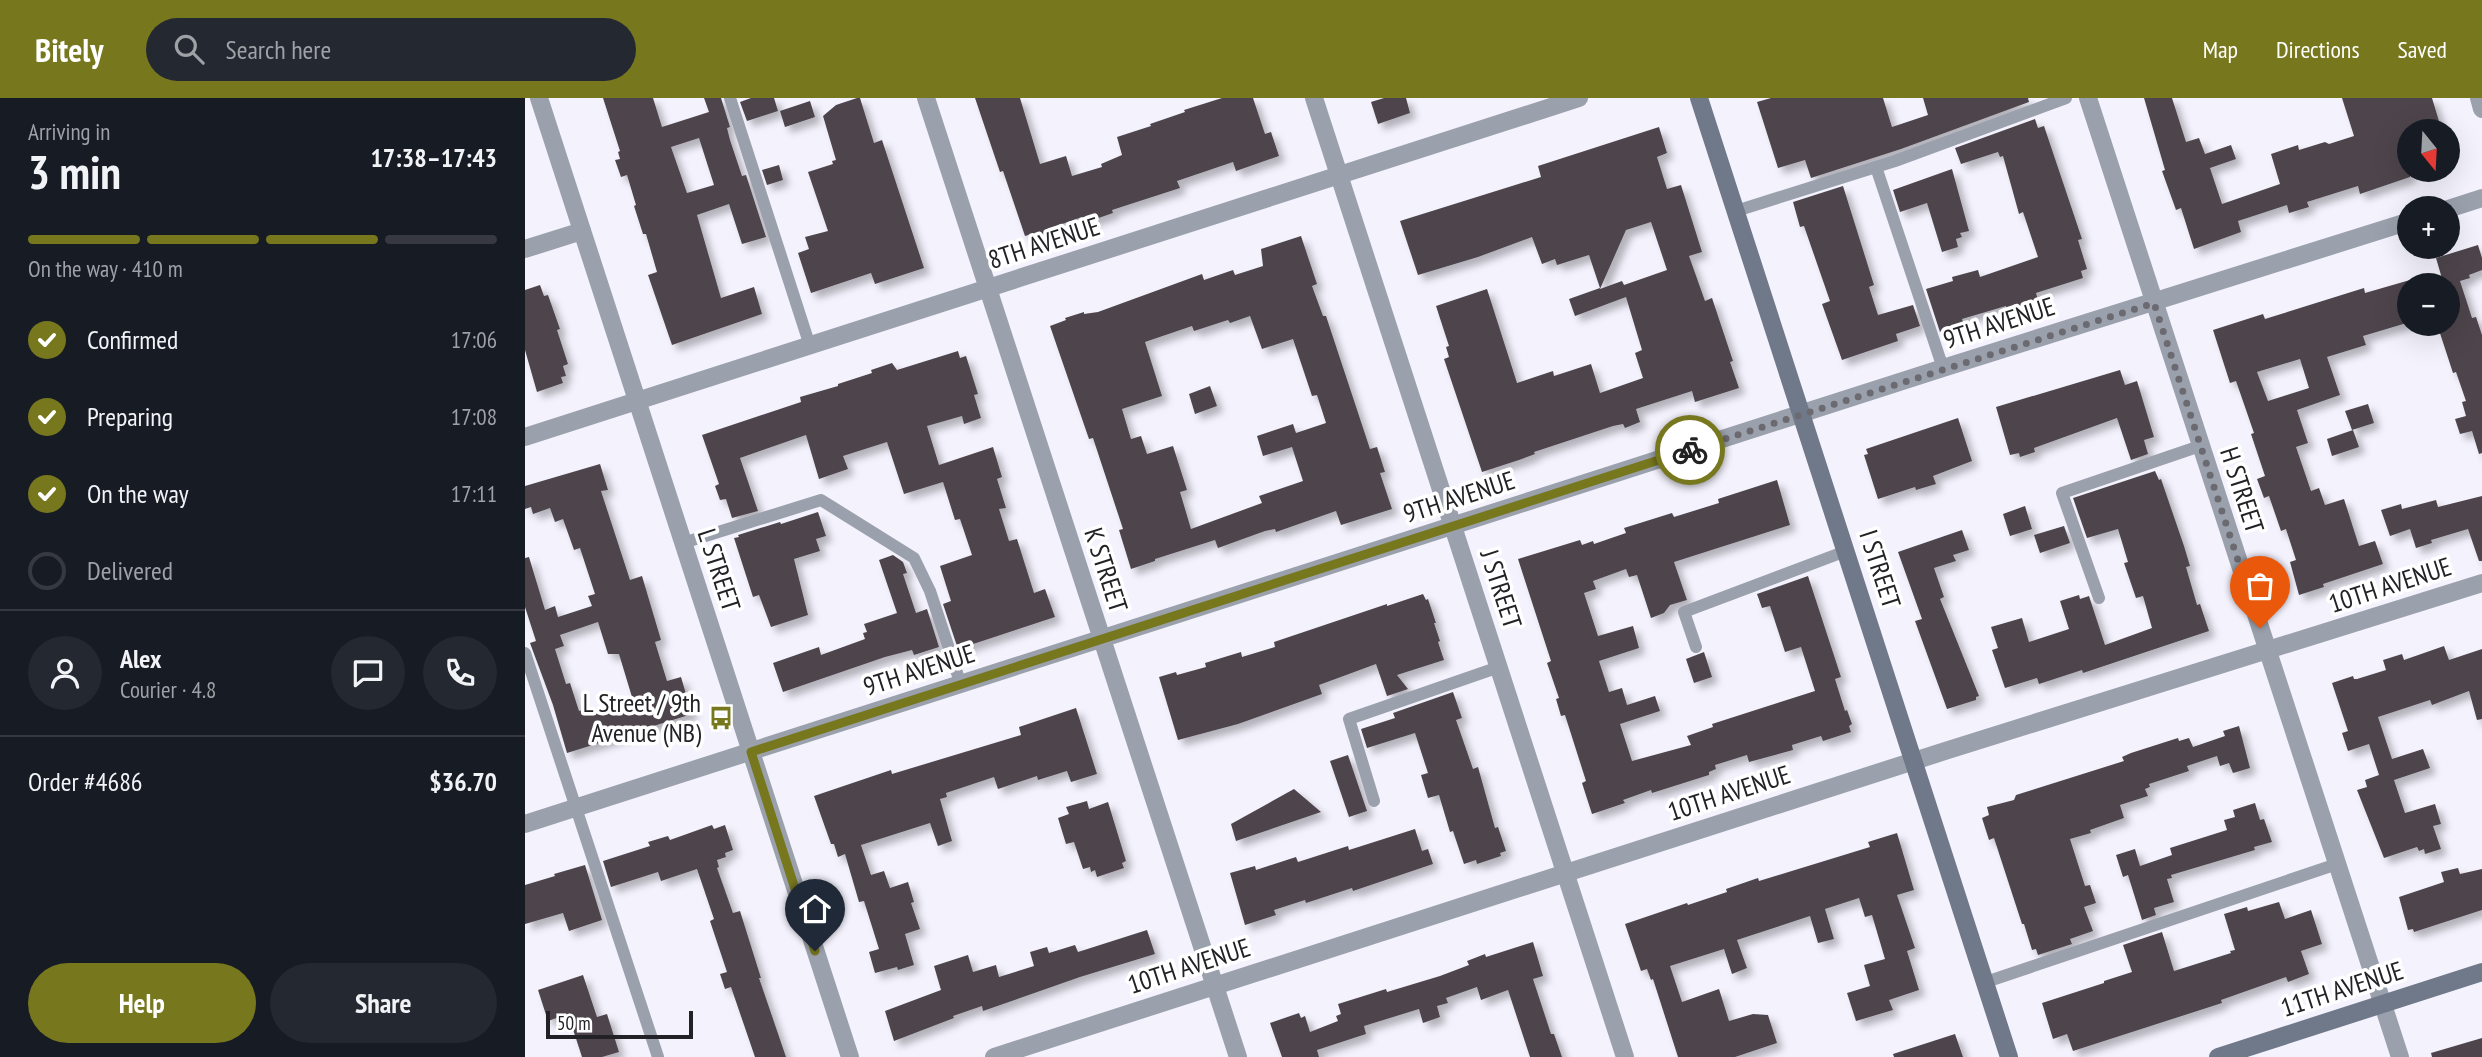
<!DOCTYPE html>
<html lang="en">
<head>
<meta charset="utf-8">
<style>
	body { margin:0; font-family:"PT Sans Narrow",sans-serif; background:#242831; color:#f1f3f6; height:100vh; display:flex; flex-direction:column; font-size:26px; white-space:nowrap }
	* { box-sizing:border-box; margin:0 }
	p { font-size:23px; color:#9ea1a6 }
	.icon { flex:none; width:38px; height:38px; fill:none; stroke:currentColor; stroke-width:2; stroke-linecap:round; stroke-linejoin:round }
	.map { position:relative; flex:1; overflow:hidden }
	.drawer { display:flex; flex-direction:column; background:#171b24; width:525px }
	.drawer>* { flex:none }
	.needle { width:46px; rotate:162deg }
	.buttons { position:absolute; left:1872px; top:21px; display:grid; gap:14px }
	.buttons a { display:grid; place-items:center; width:63px; height:63px; border-radius:50%; background:#171b24; box-shadow:0 7px 28px #0002; font-size:35px }
	.scale { position:absolute; left:21px; bottom:18px; width:147px; box-sizing:border-box; padding-left:7px; border:4px solid #222125; border-top:0; font-size:19px; line-height:24px; white-space:nowrap; color:#222125; -webkit-text-stroke:5px #fff; paint-order:stroke }
	.pin { position:absolute; display:grid; place-items:center; width:60px; height:60px; color:#fff; margin:-72px -30px; border-radius:50% 50% 50% 0; rotate:-45deg; box-shadow:0 0 7px #0007 }
	.pin .icon { rotate:45deg }
	.courier { position:absolute; display:grid; place-items:center; width:70px; height:70px; margin:-35px; border:5px solid #77771e; border-radius:50%; background:#fff; color:#222; box-shadow:0 2px 9px #0007 }
	.overview em { font-style:normal; font-weight:600 }
	.overview div { display:flex; flex-direction:column-reverse }
	.overview { display:flex; align-items:center; justify-content:space-between; height:119px; padding:0 28px }
	h1 { font-size:46px; font-weight:600; line-height:52px }
	.bar { display:grid; grid-template-columns:repeat(4,1fr); gap:10px 7px; align-content:center; height:84px; padding:0 28px }
	.bar i { height:9px; border-radius:5px; background:#363941 }
	.bar .selected { background:#77771e }
	.bar p { grid-column:span 4 }
	.line { display:flex; align-items:center; gap:18px; padding:0 28px; border-top:2px solid #363941 }
	.line div { flex:1 }
	.round { display:grid; place-items:center; flex:none; width:74px; height:74px; border-radius:37px; background:#242831 }
	ol { padding:0 28px; list-style:none }
	li { display:flex; align-items:center; gap:21px; height:77px }
	li p { margin-inline-start:auto }
	li .icon { padding:7px; border-radius:50%; background:#77771e; color:#fff; stroke-width:4 }
	li:last-child { color:#9ea1a6 }
	li i { width:38px; height:38px; border:4px solid #363941; border-radius:50% }
	.primary-button { display:flex; gap:14px; margin-top:auto; padding:14px 28px }
	.primary-button a { flex:1; height:80px; border-radius:42px; background:#77771e; color:#fff; font-size:28px; font-weight:600; line-height:80px; text-align:center }
	.primary-button a+a { background:#242831; color:#f1f3f6 }
	header { display:flex; align-items:center; gap:42px; box-sizing:border-box; height:98px; padding:0 35px; background:#77771e; color:#fff }
	header strong { font-size:33px }
	nav { display:flex; gap:38px; margin-inline-start:auto; font-size:24px }
	.search { width:490px; height:63px; background:#242831; display:flex; align-items:center; gap:18px; box-sizing:border-box; padding:0 24px; border-radius:38px; color:#9ea1a6; font-size:26px }
	main { display:flex; flex:1; min-height:0 }
	.map>svg:first-child { display:block }
	.building { fill:#4d454c; fill-rule:evenodd; filter:url(#shadow) }
	.lines { fill:none; stroke-linecap:round; stroke-linejoin:round }
	.lane { stroke:#9aa1ac; stroke-width:12 }
	.street { stroke:#9aa1ac; stroke-width:18 }
	.secondary { stroke:#707989; stroke-width:18 }
	.done { stroke:#6c6a71; stroke-width:7; stroke-dasharray:0 12.6 }
	.route { stroke:#77771e; stroke-width:9 }
	.labels { text-anchor:middle; stroke-width:7; stroke-linejoin:round; paint-order:stroke }
	.street-label { font-size:26px; fill:#222125; stroke:#fff }
	.poi-label { font-size:26px; fill:#222125; stroke:#fff; text-anchor:end }
</style>
</head>
<body>
<header>
<strong>Bitely</strong>
<div class="search"><svg class="icon" aria-label="search" viewBox="0 0 24 24"><circle cx="10" cy="10" r="6"/><path d="M15 15l6 6"/></svg>Search here</div>
<nav><a>Map</a><a>Directions</a><a>Saved</a></nav>
</header>
<main>
<section class="drawer">
<div class="overview"><div><h1>3 min</h1><p>Arriving in</p></div><em>17:38–17:43</em></div>
<div class="bar"><i class="selected"></i><i class="selected"></i><i class="selected"></i><i></i><p>On the way · 410 m</p></div>
<ol>
<li><svg class="icon" aria-label="check" viewBox="0 0 24 24"><path d="M5 12l5 5 9-10"/></svg>Confirmed<p>17:06</p></li>
<li><svg class="icon" aria-label="check" viewBox="0 0 24 24"><path d="M5 12l5 5 9-10"/></svg>Preparing<p>17:08</p></li>
<li><svg class="icon" aria-label="check" viewBox="0 0 24 24"><path d="M5 12l5 5 9-10"/></svg>On the way<p>17:11</p></li>
<li><i></i>Delivered</li>
</ol>
<div class="line" style="height:126px"><a class="round"><svg class="icon" aria-label="person" viewBox="0 0 24 24"><circle cx="12" cy="8" r="4"/><path d="M4 21q1-7 8-7t8 7"/></svg></a><div><b>Alex</b><p>Courier · 4.8</p></div><a class="round"><svg class="icon" aria-label="chat" viewBox="0 0 24 24"><path d="M4 5h16v11H9l-5 4z"/></svg></a><a class="round"><svg class="icon" aria-label="phone" viewBox="0 0 24 24"><path d="M5 4h4l2 5-3 2q2 4 5 5l2-3 5 2v4C11 20 4 13 5 4z"/></svg></a></div>
<div class="line" style="height:91px"><div>Order #4686</div><b>$36.70</b></div>
<div class="primary-button"><a>Help</a><a>Share</a></div>
</section>
<div class="map">
<svg width="1957" height="959" viewBox="0 0 1957 959">
	<defs>
		<filter id="shadow"><feDropShadow dx="6" dy="6" stdDeviation="3.5" flood-color="#0004"/></filter>
	</defs>
	<rect width="100%" height="100%" fill="#f4f2fd"/>
	<g class="building">
		<path d="M78 0H128L137 29 184 14 179 0H196L205 29 202 30 205 42 217 78 221 77 241 139 217 146 204 106 172 117 196 200 229 189 237 216 147 247 123 177 132 174 121 136H118L109 108 111 107 102 77 96 79 90 62 95 61 93 54 95 53ZM174 40 189 87 162 95 146 49Z"/>
		<polygon points="226,0 249,0 253,13 222,23 215,4"/>
		<polygon points="332,0 335,0 349,45 357,42 399,170 350,186 346,175 286,195 273,155 284,151 280,139 303,133 283,74 308,66 307,63 311,62 298,18 311,7"/>
		<polygon points="450,0 495,0 515,66 541,58 547,78 577,69 576,66 597,57 592,39 626,28 625,26 660,14 659,12 697,0 728,0 740,36 746,34 754,58 711,73 708,64 652,83 655,90 587,112 588,115 559,125 557,119 523,131 524,135 508,140 507,136 500,138 478,73 475,74"/>
		<polygon points="859,0 881,0 885,15 853,26 846,4"/>
		<polygon points="1246,0 1358,0 1367,29 1403,17 1398,0 1503,0 1504,4 1376,51 1286,80 1280,62 1253,70 1232,4"/>
		<polygon points="1619,0 1647,0 1661,44 1674,40 1680,56 1706,47 1711,61 1685,70 1697,106 1755,86 1746,56 1773,47 1774,52 1800,44 1804,46 1829,38 1817,0 1907,0 1917,33 1885,33 1885,79 1835,96 1833,88 1782,104 1784,109 1764,115 1762,107 1713,123 1716,134 1669,151 1656,110 1651,112 1637,73 1640,72"/>
		<polygon points="285,3 290,19 260,29 255,13"/>
		<polygon points="1510,21 1513,30 1519,28 1557,141 1553,142 1562,171 1556,173 1558,180 1511,195 1513,202 1482,212 1481,208 1437,221 1439,227 1415,234 1401,191 1428,183 1427,179 1453,172 1455,179 1513,159 1498,114 1494,116 1478,58 1475,59 1473,54 1436,66 1430,50"/>
		<path d="M1134 29 1142 55 1132 59 1142 91 1156 87 1177 154 1164 158 1180 203 1187 200 1208 263 1205 264 1214 290 1170 304 1167 293 1111 311 1115 324 1100 330 1098 326 1088 328 1009 354 1010 356 994 362 957 374 919 261 924 259 921 249 924 248 911 208 962 191 992 285 1028 273 1029 278 1066 266 1075 295 1118 280 1110 255 1117 252 1101 199 1050 218 1044 201 1075 190 1064 157 1032 167 1030 161 1017 166 1007 139 953 159 893 177 875 123 1016 79 1013 68ZM1126 124 1142 172 1099 187 1097 183 1075 191 1101 132Z"/>
		<polygon points="254,67 258,82 242,87 237,72"/>
		<polygon points="1427,71 1444,133 1435,135 1437,139 1431,141 1433,149 1417,154 1402,105 1375,114 1368,92"/>
		<polygon points="1318,88 1349,187 1344,189 1353,217 1388,207 1395,228 1371,236 1373,243 1317,262 1297,206 1305,203 1279,128 1275,129 1268,104"/>
		<path d="M776 138 792 186 787 188 798 218H801L845 351 852 349 860 374 855 375 867 411 816 427 811 413 751 434 750 431 740 433 693 450 690 442 630 461V463L606 471 594 432 598 431 568 340 564 341 525 228 541 222 540 220 559 214V216L573 214 677 176 679 182 708 172 710 177 738 168 736 151ZM725 218 737 251 768 241 787 298 792 297 801 325 771 335 768 326 732 338 738 358 767 349 778 383 734 398 737 405 666 431 655 394 662 392 648 348 622 356 616 338 606 341 597 311 637 298 620 244 667 228 669 233 703 222 705 225Z"/>
		<polygon points="1953,147 1957,160 1957,172 1944,177 1945,180 1935,183 1947,220 1951,219 1957,237 1957,355 1954,356 1947,333 1935,336 1930,321 1941,318 1937,304 1941,303 1931,274 1928,275 1912,226 1923,226 1923,183 1918,184 1911,160"/>
		<path d="M1885 182V224L1838 238 1841 247 1802 259 1815 297 1772 312 1783 345 1771 349 1786 393 1794 390 1800 407 1819 401 1834 448 1850 443 1858 466 1798 486 1799 489 1774 497 1765 464 1771 462 1761 431 1756 433 1744 398 1739 400 1732 381 1740 378 1726 336 1729 335 1711 283 1705 285 1688 232 1738 216 1740 221 1839 190 1840 195ZM1775 261 1784 290 1743 303 1732 274Z"/>
		<polygon points="15,187 19,198 23,197 35,231 32,232 43,266 38,268 41,278 36,279 38,285 12,294 0,252 0,192"/>
		<polygon points="433,253 435,260 441,258 453,296 449,297 456,320 439,326 437,318 402,328 414,367 468,349 477,379 472,381 481,410 474,411 484,443 492,441 509,495 520,491 530,519 433,551 418,506 426,503 415,468 447,457 435,421 430,422 418,384 379,396 362,344 318,358 323,371 294,381 281,337 215,360 233,413 207,420 201,401 195,402 190,388 194,386 177,337 276,304 275,299 313,288 313,286 347,275 346,272 367,265 372,272"/>
		<polygon points="1595,272 1600,287 1612,283 1629,339 1619,342 1623,356 1606,362 1592,320 1509,350 1510,354 1495,359 1494,355 1485,357 1471,309"/>
		<polygon points="685,288 692,308 670,316 664,296"/>
		<polygon points="1843,306 1849,325 1827,332 1820,313"/>
		<polygon points="1433,320 1447,363 1408,378 1411,386 1391,392 1390,389 1353,401 1339,357 1343,356 1341,351"/>
		<polygon points="1828,332 1834,349 1807,358 1802,341"/>
		<path d="M75 366 83 392 76 393 105 482 117 478 136 542 130 544 142 583 156 579 167 616 42 655 28 607 5 545 11 543 0 509V460L4 459 20 512 30 508 33 519 67 508 63 498 70 496 55 450 49 452 38 421 30 424 25 410 8 416 6 409 0 411V388ZM73 524 83 556H94L107 599 67 612 66 609 54 613 45 585 41 586 30 551 39 548 35 537Z"/>
		<polygon points="1630,373 1634,382 1636,381 1659,448 1665,468 1661,469 1672,507 1675,506 1684,533 1558,575 1557,572 1514,586 1512,580 1480,590 1467,552 1473,550 1466,529 1497,520 1504,544 1544,531 1535,503 1554,497 1555,501 1564,498 1580,547 1627,530 1618,498 1611,500 1599,465 1603,464 1593,431 1562,440 1548,400"/>
		<polygon points="1252,382 1265,427 1149,464 1162,502 1145,507 1139,515 1126,520 1112,477 1104,479 1101,471 1068,483 1071,491 1059,495 1073,538 1108,528 1114,550 1074,563 1084,594 1097,590 1102,607 1130,598 1135,613 1095,626 1107,663 1166,647 1162,638 1188,629 1187,626 1290,593 1276,549 1260,554 1245,508 1237,510 1232,496 1283,478 1316,579 1310,581 1320,613 1322,612 1327,626 1324,628 1326,634 1298,643 1296,638 1267,647 1268,652 1224,664 1222,657 1190,667 1191,671 1184,674 1184,677 1127,695 1126,692 1098,702 1100,705 1067,716 1057,685 1061,683 1040,617 1036,618 1031,601 1034,600 1022,565 1026,563 993,461 1055,442 1057,447 1068,443 1069,446 1101,435 1099,430 1147,415 1149,419 1194,405 1193,401"/>
		<polygon points="1957,398 1957,463 1954,463 1943,431 1906,442 1907,445 1891,450 1885,431 1865,438 1856,412 1876,406 1877,411 1911,402 1913,409"/>
		<polygon points="1500,408 1507,431 1485,438 1478,416"/>
		<polygon points="293,414 301,438 291,441 295,453 269,461 283,517 246,529 234,497 228,499 209,440 214,439 213,437 255,424 256,426"/>
		<polygon points="1539,428 1545,445 1515,455 1509,437"/>
		<polygon points="1437,432 1444,452 1428,457 1431,463 1409,470 1419,499 1415,501 1454,598 1451,599 1451,602 1422,611 1390,523 1397,521 1373,454"/>
		<polygon points="368,457 378,464 382,475 378,476 391,515 402,511 414,549 389,557 387,552 360,559 258,594 248,565 294,549 296,557 340,541 338,535 342,534 339,526 372,515 354,462"/>
		<polygon points="898,496 901,502 903,501 911,525 909,525 915,543 913,544 919,562 872,577 883,591 862,598 851,566 794,587 797,596 713,626 653,642 634,579 651,574 652,577 681,569 680,565 716,554 717,559 750,549 749,544 862,506 862,508"/>
		<polygon points="1919,548 1924,562 1957,551 1957,621 1952,622 1944,593 1907,607 1905,602 1853,619 1867,661 1898,651 1905,670 1869,682 1880,715 1910,706 1916,726 1908,728 1916,751 1900,756 1899,751 1894,753 1892,749 1859,760 1832,692 1842,689 1840,682 1854,677 1844,646 1823,653 1817,635 1823,633 1807,585 1828,578 1829,581 1832,581 1861,572 1858,562 1877,556 1879,562"/>
		<polygon points="1179,554 1187,579 1169,585 1161,561"/>
		<polygon points="928,594 937,620 931,622 948,671 953,669 970,730 973,729 981,753 975,755 976,758 952,766 951,762 939,766 928,733 925,734 914,697 903,700 896,677 903,675 890,635 842,650 836,631 870,620 868,615"/>
		<polygon points="551,610 572,676 546,684 542,673 513,682 512,678 473,691 469,679 421,695 422,699 415,701 427,743 413,748 405,725 336,747 346,777 359,773 365,790 383,784 389,804 386,805 395,831 380,836 389,867 373,872 372,869 350,875 344,854 354,851 339,803 334,804 320,756 313,759 309,746 306,746 289,698 366,672 367,676 496,637 494,629"/>
		<polygon points="1714,628 1725,670 1708,675 1704,665 1695,668 1692,658 1662,668 1664,673 1624,686 1625,689 1620,691 1623,698 1595,707 1599,720 1565,732 1566,735 1545,741 1560,788 1565,787 1571,805 1559,809 1568,833 1545,841 1547,846 1513,857 1511,851 1507,852 1499,826 1497,826 1469,740 1464,742 1457,720 1464,717 1462,709 1489,702 1491,697 1599,663 1597,659 1606,655 1653,640 1654,643 1664,640 1668,649 1700,638 1698,633"/>
		<polygon points="823,657 842,713 824,719 805,663"/>
		<polygon points="769,691 796,714 711,743 706,726"/>
		<polygon points="562,703 564,711 583,704 601,763 597,765 599,770 572,779 570,772 566,774 565,769 558,771 549,744 541,746 533,720 544,716 541,709"/>
		<polygon points="1730,705 1735,722 1739,721 1747,744 1729,749 1730,752 1646,777 1647,780 1642,781 1649,804 1629,810 1631,817 1617,822 1603,777 1598,779 1591,757 1610,751 1615,768 1647,757 1645,750 1702,732 1699,722 1710,719 1708,712"/>
		<polygon points="187,727 189,731 200,727 208,752 200,755 201,759 192,762 194,769 192,770 208,815 215,813 236,880 234,880 261,959 230,959 206,889 200,891 195,876 202,874 185,823 189,821 172,771 136,783 133,774 86,789 78,763 125,748 123,744 143,738 145,742"/>
		<polygon points="890,731 897,753 903,751 908,766 828,793 827,790 781,805 780,802 749,812 751,817 720,827 705,775 730,768 731,772 771,759 773,764 823,748 824,752"/>
		<polygon points="1372,735 1389,792 1372,797 1390,850 1382,853 1394,892 1364,902 1368,912 1331,923 1322,895 1345,888 1339,867 1360,861 1347,817 1340,819 1334,800 1300,811 1309,841 1293,845 1285,818 1212,842 1222,870 1207,876 1199,851 1145,868 1157,904 1194,891 1204,923 1228,916 1243,917 1252,945 1210,959 1153,959 1128,881 1126,882 1122,871 1116,873 1100,826 1162,805 1163,807 1202,794 1201,791 1233,780 1234,783 1345,749 1343,744"/>
		<polygon points="60,767 77,822 44,833 38,815 0,826 0,787 30,778 29,776"/>
		<polygon points="1933,770 1935,776 1957,771 1957,812 1889,834 1888,831 1883,832 1874,799 1919,784 1916,774"/>
		<polygon points="1754,804 1760,821 1786,812 1797,846 1776,853 1784,876 1763,884 1761,879 1696,902 1697,905 1548,953 1542,936 1528,941 1517,905 1579,885 1579,883 1607,874 1598,847 1637,834 1649,873 1706,855 1705,853 1710,852 1699,816 1722,809 1723,813"/>
		<polygon points="622,832 630,856 555,879 458,913 457,908 428,918 429,920 369,943 360,913 416,892 409,868 443,857 448,874 471,867 474,879 509,868 505,854 522,849 524,855 550,847 553,854"/>
		<polygon points="1008,844 1018,878 1008,881 1026,936 1029,936 1037,959 1005,959 983,892 956,902 952,889 921,900 923,905 912,908 915,919 898,925 894,911 839,928 841,936 792,952 794,959 757,959 745,925 774,915 776,920 780,918 785,934 813,923 811,918 816,916 813,906 861,891 862,894 915,878 944,867 942,863 960,856 961,859"/>
		<polygon points="58,877 72,919 82,916 94,954 77,959 57,959 43,916 23,923 13,892"/>
		<polygon points="1430,936 1438,959 1369,959 1368,956"/>
		<polygon points="1957,940 1957,959 1907,959 1906,955"/>
	</g>
	<g class="lines">
		<g class="lane">
			<polyline points="205,0 285,248"/>
			<polyline points="1351,69 1418,270"/>
			<polyline points="1211,113 1370,63 1541,0"/>
			<polyline points="158,445 296,402 389,460 405,493 436,587"/>
			<polyline points="1574,500 1537,395 1675,348"/>
			<polyline points="1171,549 1159,514 1321,453"/>
			<polyline points="0,555 133,959"/>
			<polyline points="849,703 824,621 974,569"/>
			<polyline points="1458,885 1812,766"/>
		</g>
		<g class="street">
			<polyline points="14,0 325,959"/>
			<polyline points="401,0 713,959"/>
			<polyline points="789,0 1100,959"/>
			<polyline points="1563,0 1875,959"/>
			<polyline points="1954,0 1957,11"/>
			<polyline points="1923,111 1957,100"/>
			<polyline points="0,151 57,133"/>
			<polyline points="0,339 1054,0"/>
			<polyline points="0,726 1418,270 1885,123"/>
			<polyline points="469,959 1420,653 1957,485"/>
		</g>
		<g class="secondary">
			<polyline points="1174,0 1484,959"/>
			<polyline points="1693,959 1957,874"/>
		</g>
	</g>
	<g class="lines">
		<polyline class="done" points="1165,352 1629,205 1735,530"/>
		<polyline class="route" points="290,853 226,654 1165,352"/>
	</g>
	<defs>
		<g id="bus-bare" transform="scale(1.89)"><path d="M-5-6H5V4H4V6H2V4H-2V6H-4V4H-5ZM-3.5-4V0h7V-4ZM-3.5 1.2v1.5H-2V1.2ZM2 1.2v1.5H3.5V1.2Z" fill="#77771e" stroke="#fff" stroke-width="2.5" paint-order="stroke"/></g>
	</defs>
	<g fill-rule="evenodd">
		<use href="#bus-bare" x="196" y="620"/>
	</g>
	<g class="labels">
		<g class="street-label">
			<text transform="translate(519 145) rotate(-18)" y="9">8TH AVENUE</text>
			<text transform="translate(1474 225) rotate(-18)" y="9">9TH AVENUE</text>
			<text transform="translate(1717 392) rotate(72)" y="9">H STREET</text>
			<text transform="translate(934 399) rotate(-18)" y="9">9TH AVENUE</text>
			<text transform="translate(1355 471) rotate(72)" y="9">I STREET</text>
			<text transform="translate(194 472) rotate(72)" y="9">L STREET</text>
			<text transform="translate(581 472) rotate(72)" y="9">K STREET</text>
			<text transform="translate(1865 487) rotate(-18)" y="9">10TH AVENUE</text>
			<text transform="translate(976 491) rotate(72)" y="9">J STREET</text>
			<text transform="translate(394 572) rotate(-18)" y="9">9TH AVENUE</text>
			<text transform="translate(1204 695) rotate(-18)" y="9">10TH AVENUE</text>
			<text transform="translate(664 868) rotate(-18)" y="9">10TH AVENUE</text>
			<text transform="translate(1817 891) rotate(-18)" y="9">11TH AVENUE</text>
		</g>
		<g class="poi-label">
			<text x="176" y="614">L Street / 9th<tspan x="176" dy="30">Avenue (NB)</tspan></text>
		</g>
	</g>
</svg>
<div class="buttons">
<a><svg class="needle" viewBox="-14 -14 28 28"><path d="M0-13l5 13h-10z" fill="#e53935"/><path d="M0 13l5-13h-10z" fill="#9ea1a6"/></svg></a>
<a>+</a>
<a>−</a>
</div>
<div class="scale">50 m</div>
<div class="pin" style="left:1735px;top:530px;background:#ea580c"><svg class="icon" aria-label="bag" viewBox="0 0 24 24"><path d="M5 8h14l-1 12H6zM9 8a3 3 0 0 1 6 0"/></svg></div>
<div class="pin" style="left:290px;top:853px;background:#1f2937"><svg class="icon" aria-label="home" viewBox="0 0 24 24"><path d="M3 11l9-7 9 7M6 9v11h12V9"/></svg></div>
<div class="courier" style="left:1165px;top:352px"><svg class="icon" aria-label="bike" viewBox="0 0 24 24"><circle cx="6" cy="16" r="4"/><circle cx="18" cy="16" r="4"/><path d="M6 16l4-8h5l3 8M10 8l3 8H6M13 5h3"/></svg></div>
</div>
</main>
</body>
</html>
